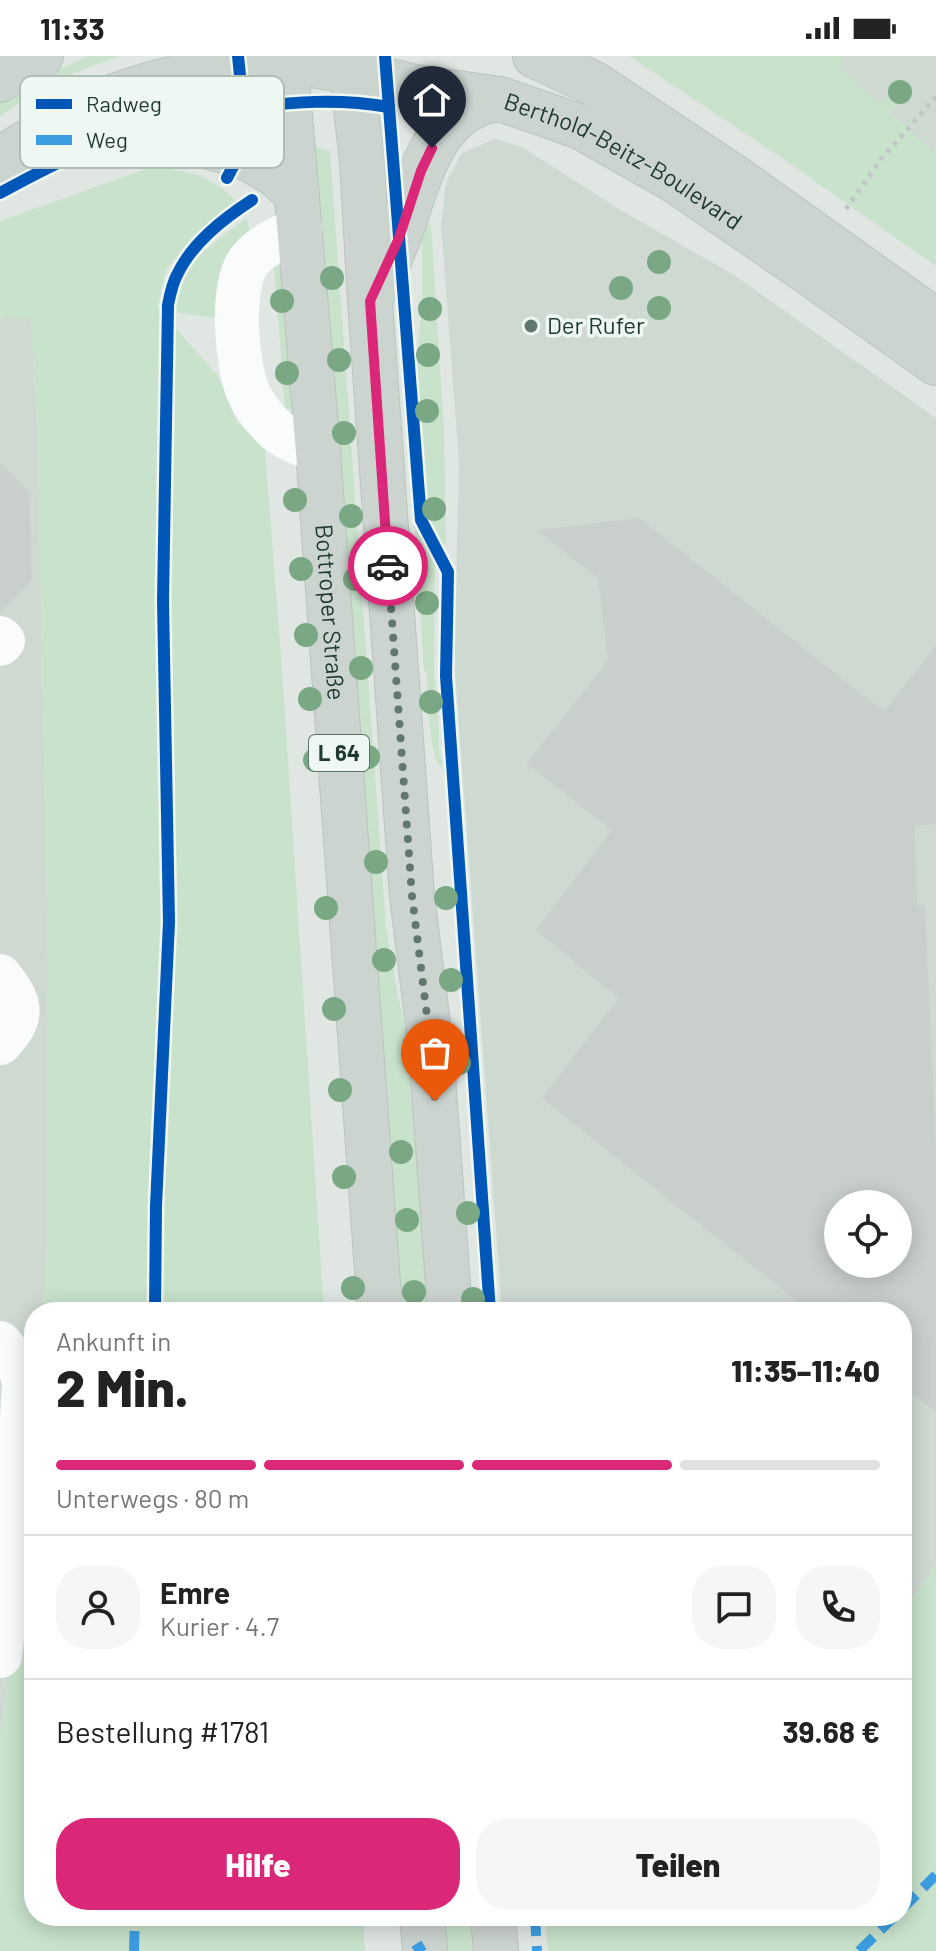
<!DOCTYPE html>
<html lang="de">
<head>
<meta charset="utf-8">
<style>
	body { margin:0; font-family:Barlow,sans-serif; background:#f6f6f6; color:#222; height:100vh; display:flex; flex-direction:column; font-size:30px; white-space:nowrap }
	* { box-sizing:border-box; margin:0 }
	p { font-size:26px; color:#767676 }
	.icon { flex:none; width:44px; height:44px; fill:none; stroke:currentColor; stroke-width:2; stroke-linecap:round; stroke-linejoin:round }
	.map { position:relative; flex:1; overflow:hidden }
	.drawer { position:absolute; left:24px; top:1246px; width:888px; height:624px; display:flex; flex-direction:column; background:#fff; border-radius:32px; box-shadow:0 4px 20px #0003 }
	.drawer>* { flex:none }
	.tools { position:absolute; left:824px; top:1134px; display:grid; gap:16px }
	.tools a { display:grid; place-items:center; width:88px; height:88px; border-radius:50%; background:#fff; box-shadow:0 4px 20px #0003; font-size:40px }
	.pin { position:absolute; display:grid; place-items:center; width:68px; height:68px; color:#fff; margin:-82px -34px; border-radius:50% 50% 50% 0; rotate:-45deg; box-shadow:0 0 8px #0007 }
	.pin .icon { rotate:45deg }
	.courier { position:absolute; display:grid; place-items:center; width:80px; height:80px; margin:-40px; border:6px solid #db2777; border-radius:50%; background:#fff; color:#222; box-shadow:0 2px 10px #0007 }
	.head em { font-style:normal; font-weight:800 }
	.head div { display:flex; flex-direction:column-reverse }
	.head { display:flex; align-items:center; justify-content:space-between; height:136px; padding:0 32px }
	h1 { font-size:52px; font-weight:800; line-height:60px }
	.bar { display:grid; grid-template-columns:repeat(4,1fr); gap:12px 8px; align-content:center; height:96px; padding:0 32px }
	.bar i { height:10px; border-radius:6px; background:#e0e0e0 }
	.bar .active { background:#db2777 }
	.bar p { grid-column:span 4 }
	.line { display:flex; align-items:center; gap:20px; padding:0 32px; border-top:2px solid #e0e0e0 }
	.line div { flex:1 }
	.round { display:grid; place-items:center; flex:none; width:84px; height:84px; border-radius:32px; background:#f6f6f6 }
	.primary-button { display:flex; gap:16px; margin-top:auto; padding:16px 32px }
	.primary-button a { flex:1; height:92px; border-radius:32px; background:#db2777; color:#fff; font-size:32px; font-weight:800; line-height:92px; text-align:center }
	.primary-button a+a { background:#f6f6f6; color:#222 }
	.status { display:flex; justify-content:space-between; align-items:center; height:56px; padding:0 40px; background:#fff; direction:ltr }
	.status svg { height:22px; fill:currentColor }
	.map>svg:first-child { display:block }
	.built { fill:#ced9d2; fill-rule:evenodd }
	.green { fill:#c8e2cb }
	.building { fill:#c9d0cc; stroke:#c9d0cc; stroke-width:2; fill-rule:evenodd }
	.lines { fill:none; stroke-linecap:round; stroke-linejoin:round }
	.major-casing { stroke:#bac4bf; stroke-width:46 }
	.path { stroke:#bfc7c3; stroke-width:5; stroke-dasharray:4 6; stroke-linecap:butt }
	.minor { stroke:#fafbfb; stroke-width:44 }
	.major { stroke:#ccd4d0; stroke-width:44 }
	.quiet { stroke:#3c9ee1; stroke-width:10; stroke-dasharray:20 10; stroke-linecap:butt }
	.cycleway-casing { stroke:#eef7f1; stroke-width:17 }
	.cycleway { stroke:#0057b8; stroke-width:12 }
	.tree { fill:#7aa784 }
	.done { stroke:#62776d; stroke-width:8; stroke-dasharray:0 14.4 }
	.route { stroke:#db2777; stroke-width:10 }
	.poi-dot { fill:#62776d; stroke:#eef7f1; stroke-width:3 }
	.labels { text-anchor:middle; stroke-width:7; stroke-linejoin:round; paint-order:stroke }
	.shield { fill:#eef7f1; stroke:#5c7368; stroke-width:2 }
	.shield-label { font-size:22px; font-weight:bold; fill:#1e3a2e }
	.street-label { font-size:24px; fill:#1e3a2e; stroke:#eef7f1 }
	.poi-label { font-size:24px; fill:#1e3a2e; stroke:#eef7f1; text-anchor:start }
	.key { fill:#eef7f1; stroke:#b0beb6; stroke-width:2 }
	.key-label { font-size:22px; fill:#1e3a2e }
</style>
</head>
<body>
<div class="status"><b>11:33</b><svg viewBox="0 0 49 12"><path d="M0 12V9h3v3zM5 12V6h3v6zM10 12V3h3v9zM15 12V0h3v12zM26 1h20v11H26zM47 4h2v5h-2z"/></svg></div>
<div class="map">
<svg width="936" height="1895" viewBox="0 0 936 1895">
	<rect width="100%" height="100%" fill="#e0e7e3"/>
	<g class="built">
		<polygon points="629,0 936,0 936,210 788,106"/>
		<path d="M495 83 522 91 619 153 734 219 936 362V1511L902 1554V1256H502L454 601 459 408 441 168 446 126 462 97ZM838 1148H898V1208H838Z"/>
		<polygon points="5,261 31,262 38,389 48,906 47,1190 44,1256 34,1256 33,1490 0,1677 0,264"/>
	</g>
	<g class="green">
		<path d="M87 0H122C72 16 42 28 0 61V46L38 23Z"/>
		<polygon points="629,0 846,0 838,10 880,48 900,26 909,35 890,57 933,95 936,92 936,210 788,106"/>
		<polygon points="315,90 330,95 386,871 397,935 410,992 430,1256 402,1256 372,837"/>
		<path d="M146 113C180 111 213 119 237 146L191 182 165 216 158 252 218 320 237 366 265 392 282 613 324 1256H44L47 1190 48 906 38 389 31 263 5 261 0 264V165Z"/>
		<path d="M247 162 249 175 220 263 174 256C182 204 208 192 247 162Z"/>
		<polygon points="422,169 431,169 444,373 446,489 439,487 424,456 418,378 416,309 422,249"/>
		<polygon points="282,210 292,353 285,353 274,211"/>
		<path d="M414 460 432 492 435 504 434 617 438 656 439 697 443 707 441 711C428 697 428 637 427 616L424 615Z"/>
		<polygon points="34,1472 34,1860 363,1860 365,1895 0,1895 0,1677 33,1490"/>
		<polygon points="936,1511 936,1895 548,1895 545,1860 902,1860 902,1554"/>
		<polygon points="443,1860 471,1860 473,1895 446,1895"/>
	</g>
	<g class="building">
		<polygon points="0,408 28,436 31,524 0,555"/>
		<path d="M639 463 884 657 936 591V767L914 769 916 849 924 852 936 1111V1355L902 1328V1256H812L543 1042 620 942 537 874 613 774 528 707 609 605 599 522 539 475ZM838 1148H898V1208H838Z"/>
	</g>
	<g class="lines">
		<g class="major-casing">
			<g id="major">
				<path id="s1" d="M285 0 318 395 380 1256"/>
				<polyline points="353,0 355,45 362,104 370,245 412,840 431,992 450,1256"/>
				<polyline points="535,0 593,27 740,125 936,265"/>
				<polyline points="0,24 41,0"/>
				<polyline points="33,90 79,83 168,80 244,100 275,118 297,138"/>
				<path id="s2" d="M0 103 74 58 105 43 155 27 188 19 253 9 307 8 353 16 415 31 500 43 581 71 674 124 801 211 936 307"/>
				<path d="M372 239C382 219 393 198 400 177 419 126 433 49 500 43"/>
				<polyline points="422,1860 425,1895"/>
				<polyline points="493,1860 496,1895"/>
			</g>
		</g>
		<polyline class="path" points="846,153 882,102 936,41"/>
		<g class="minor">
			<path d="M300 172C282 181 261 189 249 205 230 231 236 309 249 338 254 350 265 363 274 372 285 383 304 389 318 395"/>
			<polyline points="0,582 3,585 0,588"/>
			<path d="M0 920C22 948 25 960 0 987"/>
			<polyline points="0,1287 21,1314 24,1328 16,1460 0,1600"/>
		</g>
		<use href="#major" class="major"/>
		<g class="quiet">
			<polyline points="902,1853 936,1819"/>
			<polyline points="535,1860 537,1895"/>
			<polyline points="134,1895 135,1860"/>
			<polyline points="414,1895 424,1889"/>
			<polyline points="859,1895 895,1860"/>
		</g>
		<g class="cycleway-casing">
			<g id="cycleway">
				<polyline points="385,0 421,464 448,516 446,620 490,1256"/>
				<polyline points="227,122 239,99 246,78 238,0"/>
				<path d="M0 137C51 109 118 76 175 63 197 57 220 55 242 52 294 46 337 42 389 51"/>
				<path d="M155 1256 156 1150 169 866 163 545 168 249C170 239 172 228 177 219 192 187 223 163 252 144"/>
			</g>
		</g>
		<use href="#cycleway" class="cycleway"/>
	</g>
	<g class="tree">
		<circle cx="900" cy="36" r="12"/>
		<circle cx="659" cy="206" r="12"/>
		<circle cx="332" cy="222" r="12"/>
		<circle cx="621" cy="232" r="12"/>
		<circle cx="282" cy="245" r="12"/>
		<circle cx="659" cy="252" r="12"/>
		<circle cx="430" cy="253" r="12"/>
		<circle cx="428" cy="299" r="12"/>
		<circle cx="339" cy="304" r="12"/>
		<circle cx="287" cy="317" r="12"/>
		<circle cx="427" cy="355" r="12"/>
		<circle cx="344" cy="377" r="12"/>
		<circle cx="295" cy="444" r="12"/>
		<circle cx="434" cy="453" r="12"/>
		<circle cx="351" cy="460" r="12"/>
		<circle cx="301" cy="513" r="12"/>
		<circle cx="355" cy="523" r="12"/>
		<circle cx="427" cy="547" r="12"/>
		<circle cx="306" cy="579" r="12"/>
		<circle cx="361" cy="612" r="12"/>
		<circle cx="310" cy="643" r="12"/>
		<circle cx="431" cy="646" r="12"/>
		<circle cx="368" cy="701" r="12"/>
		<circle cx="315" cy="704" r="12"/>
		<circle cx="376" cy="806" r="12"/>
		<circle cx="446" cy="842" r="12"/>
		<circle cx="326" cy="852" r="12"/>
		<circle cx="384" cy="904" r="12"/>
		<circle cx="451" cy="924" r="12"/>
		<circle cx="334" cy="953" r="12"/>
		<circle cx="459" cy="1007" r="12"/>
		<circle cx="340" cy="1034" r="12"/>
		<circle cx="401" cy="1096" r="12"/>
		<circle cx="344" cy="1121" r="12"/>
		<circle cx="468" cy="1157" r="12"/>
		<circle cx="407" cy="1164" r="12"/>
		<circle cx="353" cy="1232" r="12"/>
		<circle cx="414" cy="1236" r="12"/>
		<circle cx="473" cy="1243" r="12"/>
	</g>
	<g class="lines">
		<polyline class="done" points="388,510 412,840 431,992 435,1045"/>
		<polyline class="route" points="388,510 370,245 399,182 421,115 432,92"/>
	</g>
	<circle class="poi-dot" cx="531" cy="270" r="8"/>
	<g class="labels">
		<rect class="shield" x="309" y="679" width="60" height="36" rx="6"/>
		<g class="shield-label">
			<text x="339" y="705">L 64</text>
		</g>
		<g class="street-label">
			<text dy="8" stroke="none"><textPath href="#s2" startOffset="662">Berthold-Beitz-Boulevard</textPath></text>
			<text dy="8" stroke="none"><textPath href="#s1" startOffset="558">Bottroper Straße</textPath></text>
		</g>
		<g class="poi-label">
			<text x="547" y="278">Der Rufer</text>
		</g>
	</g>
	<rect x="20" y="20" width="264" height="92" rx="12" class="key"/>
	<rect x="36" y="43" width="36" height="10" fill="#0057b8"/>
	<rect x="36" y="79" width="36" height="10" fill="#3c9ee1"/>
	<g class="key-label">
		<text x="86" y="56">Radweg</text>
		<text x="86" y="92">Weg</text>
	</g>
</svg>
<div class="tools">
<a><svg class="icon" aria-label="locate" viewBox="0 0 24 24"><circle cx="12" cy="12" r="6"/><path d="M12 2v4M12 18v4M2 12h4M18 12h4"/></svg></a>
</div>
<div class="pin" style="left:435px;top:1045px;background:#ea580c"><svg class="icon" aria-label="bag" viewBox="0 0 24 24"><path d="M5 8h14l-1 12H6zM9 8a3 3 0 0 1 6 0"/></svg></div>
<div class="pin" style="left:432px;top:92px;background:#1f2937"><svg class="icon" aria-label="home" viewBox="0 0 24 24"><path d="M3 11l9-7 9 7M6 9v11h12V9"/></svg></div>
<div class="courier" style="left:388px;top:510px"><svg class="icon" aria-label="car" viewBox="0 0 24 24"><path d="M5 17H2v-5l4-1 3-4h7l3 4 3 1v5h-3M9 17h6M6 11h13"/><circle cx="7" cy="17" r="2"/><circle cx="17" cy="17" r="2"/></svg></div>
<section class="drawer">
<div class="head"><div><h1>2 Min.</h1><p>Ankunft in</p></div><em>11:35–11:40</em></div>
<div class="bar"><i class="active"></i><i class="active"></i><i class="active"></i><i></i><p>Unterwegs · 80 m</p></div>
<div class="line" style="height:144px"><a class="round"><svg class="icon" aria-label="person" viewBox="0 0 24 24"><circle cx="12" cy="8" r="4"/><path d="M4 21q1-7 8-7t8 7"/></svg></a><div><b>Emre</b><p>Kurier · 4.7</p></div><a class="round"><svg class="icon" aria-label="chat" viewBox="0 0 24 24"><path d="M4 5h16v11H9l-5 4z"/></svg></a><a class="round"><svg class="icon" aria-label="phone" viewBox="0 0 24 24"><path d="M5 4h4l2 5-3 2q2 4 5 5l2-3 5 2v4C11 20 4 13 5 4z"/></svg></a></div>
<div class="line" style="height:104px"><div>Bestellung #1781</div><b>39.68 €</b></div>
<div class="primary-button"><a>Hilfe</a><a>Teilen</a></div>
</section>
</div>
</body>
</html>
